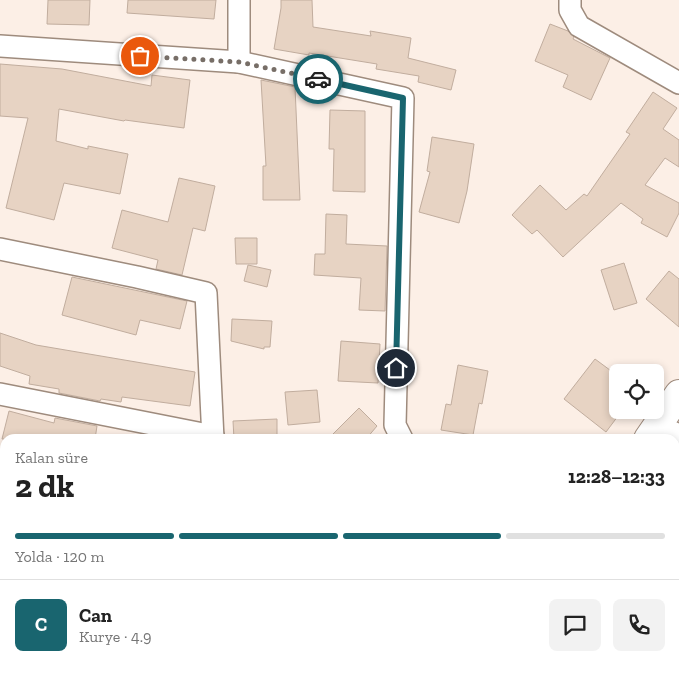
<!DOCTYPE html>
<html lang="tr">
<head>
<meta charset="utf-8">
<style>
	body { margin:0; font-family:"Zilla Slab",serif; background:#f2f2f2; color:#222; height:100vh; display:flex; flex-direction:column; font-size:19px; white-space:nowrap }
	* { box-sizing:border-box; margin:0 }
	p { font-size:16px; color:#767676 }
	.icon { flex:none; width:28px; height:28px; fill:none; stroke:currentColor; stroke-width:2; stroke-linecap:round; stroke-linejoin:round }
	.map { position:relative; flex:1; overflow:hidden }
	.sheet { position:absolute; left:0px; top:434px; width:680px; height:246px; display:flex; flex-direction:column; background:#fff; border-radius:15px 15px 0 0; box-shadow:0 2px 8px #0003 }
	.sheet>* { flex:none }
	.buttons { position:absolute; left:609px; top:364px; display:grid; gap:10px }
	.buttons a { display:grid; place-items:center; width:55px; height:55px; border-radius:8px; background:#fff; box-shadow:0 2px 8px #0003; font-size:25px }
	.pin { position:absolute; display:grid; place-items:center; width:42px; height:42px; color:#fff; margin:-21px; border:2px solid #fff; border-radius:50%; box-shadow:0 1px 5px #0007 }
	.courier { position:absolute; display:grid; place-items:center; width:50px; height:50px; margin:-25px; border:4px solid #19656f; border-radius:50%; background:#fff; color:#222; box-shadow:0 1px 6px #0007 }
	.summary em { font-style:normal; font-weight:700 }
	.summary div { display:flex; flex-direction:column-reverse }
	.summary { display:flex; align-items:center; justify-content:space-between; height:85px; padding:0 15px }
	h1 { font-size:32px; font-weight:700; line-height:38px }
	.bar { display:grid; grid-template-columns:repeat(4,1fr); gap:8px 5px; align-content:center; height:60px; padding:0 15px }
	.bar i { height:6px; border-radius:4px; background:#e0e0e0 }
	.bar .selected { background:#19656f }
	.bar p { grid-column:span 4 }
	.line { display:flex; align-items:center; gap:12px; padding:0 15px; border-top:1px solid #e0e0e0 }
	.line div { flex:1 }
	.round { display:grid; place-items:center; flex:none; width:52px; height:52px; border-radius:8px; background:#f2f2f2 }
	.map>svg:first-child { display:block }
	.building { fill:#e7d3c3; stroke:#c1ad9e }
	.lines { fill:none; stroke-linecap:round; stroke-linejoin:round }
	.street-casing { stroke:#9e8b7d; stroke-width:24 }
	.secondary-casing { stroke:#9e8b7d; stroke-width:30 }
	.street { stroke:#fff; stroke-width:21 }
	.secondary { stroke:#fff; stroke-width:28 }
	.done { stroke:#776e67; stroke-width:5; stroke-dasharray:0 9 }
	.route { stroke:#19656f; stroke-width:6 }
</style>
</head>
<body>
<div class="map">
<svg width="679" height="679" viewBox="0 0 679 679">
	<rect width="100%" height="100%" fill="#fcefe6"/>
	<g class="building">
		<polygon points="48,0 90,0 89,25 47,24"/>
		<polygon points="128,0 216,0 214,19 127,13"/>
		<polygon points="281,0 312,0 313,27 371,36 370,31 411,38 408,58 456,70 451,90 418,82 419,76 376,69 377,64 309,53 309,55 274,49 281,8"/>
		<polygon points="550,24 568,31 574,37 573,39 610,58 591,100 563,87 568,75 535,61"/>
		<polygon points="0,64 62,69 151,86 152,75 190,80 184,128 125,120 124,121 59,109 56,141 88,149 88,146 128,154 120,194 64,183 54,220 6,208 28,118 0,116"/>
		<polygon points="261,80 295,87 300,200 263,200 263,166 266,166"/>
		<polygon points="653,92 677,108 663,129 679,140 679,167 665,158 645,185 679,203 679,213 667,237 641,223 643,219 621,203 563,257 537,230 532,234 512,215 540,185 566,210 584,194 587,196 630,134 626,132"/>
		<polygon points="330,110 365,111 365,192 333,191 334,149 329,149"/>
		<polygon points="432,137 474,144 467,191 459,223 419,212 430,172 427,171"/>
		<polygon points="179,178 215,186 205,231 193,228 182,275 156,269 158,260 112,248 122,210 168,222"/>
		<polygon points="326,214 347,215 346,244 387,246 385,311 359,310 361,278 314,275 315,254 325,254"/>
		<polygon points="235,238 257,238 257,264 236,264"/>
		<polygon points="624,263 637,303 614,310 601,270"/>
		<polygon points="248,265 271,270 267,287 244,281"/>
		<polygon points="669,271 679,279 679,327 646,299"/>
		<polygon points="72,277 187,301 180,329 140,320 136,335 62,315"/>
		<polygon points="232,319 272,321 270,347 264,347 264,349 231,341"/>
		<polygon points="0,333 36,345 195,372 190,406 122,397 121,402 101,399 100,401 59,393 59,389 29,384 30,376 0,366"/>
		<polygon points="341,341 380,344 378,383 338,381"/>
		<polygon points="595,359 618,376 618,416 606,432 564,399"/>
		<polygon points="458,365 488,371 482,404 479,403 473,435 441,430 446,404 451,405"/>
		<polygon points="317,390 320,422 288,425 285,392"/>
		<polygon points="359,408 377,426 366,439 328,439"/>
		<polygon points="9,411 54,423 55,418 97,426 95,439 2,439"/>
		<polygon points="277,419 277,439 234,439 233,421"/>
	</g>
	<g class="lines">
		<g class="street-casing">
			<g id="street">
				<polyline points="239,0 239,62"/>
				<polyline points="570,0 570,10 579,26 679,83"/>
				<polyline points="0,46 239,62 403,98 395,425 402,439"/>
				<polyline points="0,249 137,277 206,293 213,439"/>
				<polyline points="0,394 213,436"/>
				<polyline points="657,425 679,435"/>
				<polyline points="0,545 5,545"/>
				<polyline points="242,675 243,679"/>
			</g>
		</g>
		<g class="secondary-casing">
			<g id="secondary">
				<polyline points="648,439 679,394"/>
				<polyline points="490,679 492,675"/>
			</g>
		</g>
		<use href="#street" class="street"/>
		<use href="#secondary" class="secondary"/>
	</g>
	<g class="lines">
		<polyline class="done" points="140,56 239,62 318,79"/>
		<polyline class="route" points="318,79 403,98 396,368"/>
	</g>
</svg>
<div class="buttons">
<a><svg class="icon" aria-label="locate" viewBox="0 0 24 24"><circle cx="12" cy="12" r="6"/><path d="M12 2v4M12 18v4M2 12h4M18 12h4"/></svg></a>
</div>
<div class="pin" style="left:140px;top:56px;background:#ea580c"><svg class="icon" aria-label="bag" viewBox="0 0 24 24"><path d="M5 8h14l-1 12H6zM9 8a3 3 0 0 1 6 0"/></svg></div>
<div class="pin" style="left:396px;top:368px;background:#1f2937"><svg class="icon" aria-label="home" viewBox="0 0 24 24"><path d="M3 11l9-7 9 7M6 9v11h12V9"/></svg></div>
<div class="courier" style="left:318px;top:79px"><svg class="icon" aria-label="car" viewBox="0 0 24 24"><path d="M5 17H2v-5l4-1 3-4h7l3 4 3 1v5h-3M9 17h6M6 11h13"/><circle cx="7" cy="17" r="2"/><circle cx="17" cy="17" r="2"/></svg></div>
<section class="sheet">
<div class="summary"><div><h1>2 dk</h1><p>Kalan süre</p></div><em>12:28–12:33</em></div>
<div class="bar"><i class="selected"></i><i class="selected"></i><i class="selected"></i><i></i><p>Yolda · 120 m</p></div>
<div class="line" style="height:90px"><b class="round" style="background:#19656f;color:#fff">C</b><div><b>Can</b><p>Kurye · 4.9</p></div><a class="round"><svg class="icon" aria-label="chat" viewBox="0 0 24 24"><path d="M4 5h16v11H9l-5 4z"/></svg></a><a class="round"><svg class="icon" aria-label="phone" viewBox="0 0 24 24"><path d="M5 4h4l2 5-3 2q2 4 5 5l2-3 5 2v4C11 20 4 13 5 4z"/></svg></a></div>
</section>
</div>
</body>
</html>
